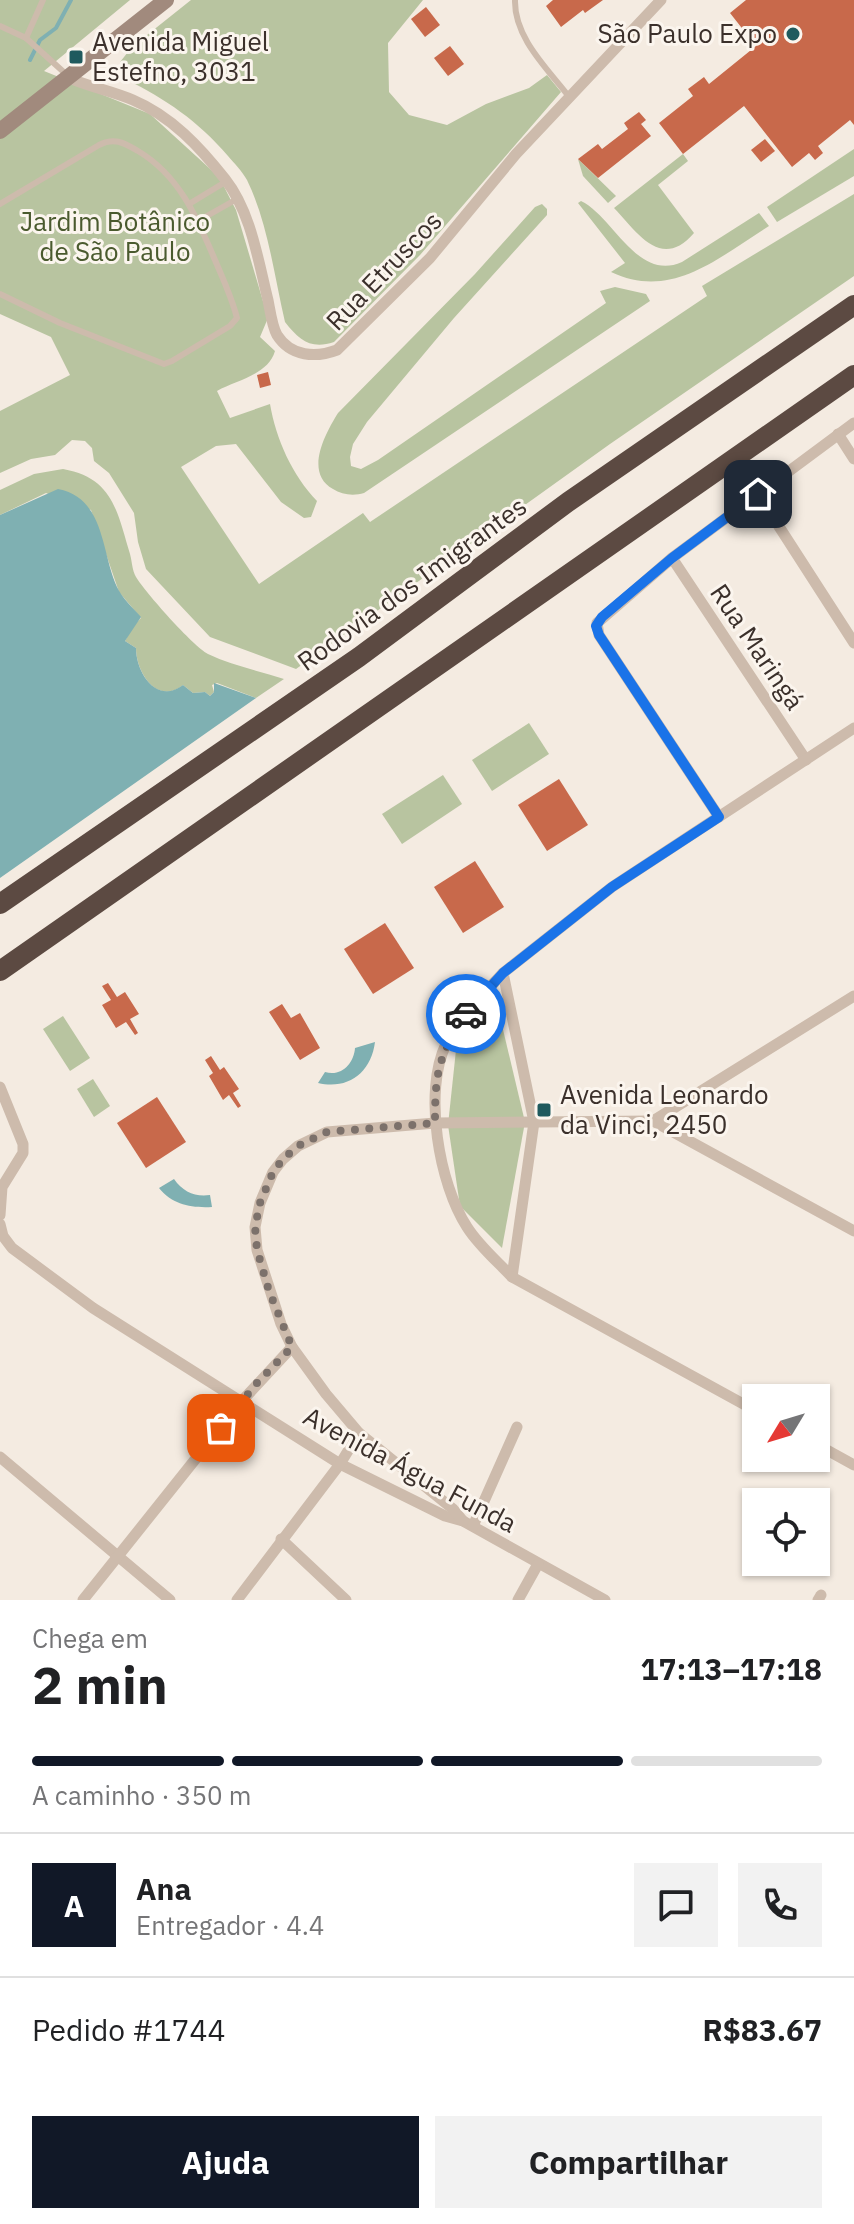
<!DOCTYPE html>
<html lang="pt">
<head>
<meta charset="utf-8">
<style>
	body { margin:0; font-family:"IBM Plex Sans",sans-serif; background:#f2f2f2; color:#202124; height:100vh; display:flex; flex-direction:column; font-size:30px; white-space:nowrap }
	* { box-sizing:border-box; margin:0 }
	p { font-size:26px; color:#757577 }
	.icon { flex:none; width:44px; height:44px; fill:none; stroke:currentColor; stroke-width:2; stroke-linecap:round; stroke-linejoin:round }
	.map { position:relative; height:1600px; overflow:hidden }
	.drawer { display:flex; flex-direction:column; background:#fff; flex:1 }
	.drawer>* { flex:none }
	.needle { width:52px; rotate:232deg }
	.fabs { position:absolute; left:742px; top:1384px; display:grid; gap:16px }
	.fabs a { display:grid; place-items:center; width:88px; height:88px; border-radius:0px; background:#fff; box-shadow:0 2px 6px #0004; font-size:40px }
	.pin { position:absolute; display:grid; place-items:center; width:68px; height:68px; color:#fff; margin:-34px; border-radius:16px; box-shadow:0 4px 12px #0006 }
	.courier { position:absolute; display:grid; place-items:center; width:80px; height:80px; margin:-40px; border:6px solid #1a73e8; border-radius:50%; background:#fff; color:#222; box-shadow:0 2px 10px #0007 }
	.summary em { font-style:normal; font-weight:700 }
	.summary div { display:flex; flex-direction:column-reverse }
	.summary { display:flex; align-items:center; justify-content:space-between; height:136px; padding:0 32px }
	h1 { font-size:52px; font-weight:700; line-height:60px }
	.bar { display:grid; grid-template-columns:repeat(4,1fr); gap:12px 8px; align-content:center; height:96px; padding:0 32px }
	.bar i { height:10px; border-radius:6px; background:#e0e0e0 }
	.bar .on { background:#111827 }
	.bar p { grid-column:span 4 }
	.line { display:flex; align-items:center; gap:20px; padding:0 32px; border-top:2px solid #e0e0e0 }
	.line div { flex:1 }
	.round { display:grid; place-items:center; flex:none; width:84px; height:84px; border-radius:0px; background:#f2f2f2 }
	.action { display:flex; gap:16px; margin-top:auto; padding:16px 32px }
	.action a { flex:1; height:92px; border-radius:0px; background:#111827; color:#fff; font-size:32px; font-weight:700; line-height:92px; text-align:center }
	.action a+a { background:#f2f2f2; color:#202124 }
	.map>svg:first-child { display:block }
	.green { fill:#b8c4a0 }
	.water { fill:#7fb0b2 }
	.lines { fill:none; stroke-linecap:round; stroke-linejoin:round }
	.stream { stroke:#7fb0b2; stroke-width:4 }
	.building { fill:#c8694b }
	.service { stroke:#cdbbac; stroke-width:6 }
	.minor { stroke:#cdbbac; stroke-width:11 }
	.secondary { stroke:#a18a7d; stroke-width:16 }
	.motorway { stroke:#5c4a42; stroke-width:20 }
	.done { stroke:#7c716b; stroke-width:8; stroke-dasharray:0 14.4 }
	.route { stroke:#1a73e8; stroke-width:10 }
	.poi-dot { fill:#1f5a5e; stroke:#fbf5ee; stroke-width:3 }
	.labels { text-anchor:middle; stroke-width:6; stroke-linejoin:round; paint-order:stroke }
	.poi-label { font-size:26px; fill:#3b302b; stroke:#fbf5ee; text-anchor:start }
	.park-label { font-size:26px; fill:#4a5a2e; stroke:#fbf5ee }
	.street-label { font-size:26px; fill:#3b302b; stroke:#fbf5ee }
</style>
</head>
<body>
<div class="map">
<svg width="854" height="1600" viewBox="0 0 854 1600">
	<rect width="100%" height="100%" fill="#f4ebe1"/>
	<g class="green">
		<path d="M0 0H130L44 71 150 114 219 177 236 210 268 318 260 337 275 351C268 375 237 380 217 391L230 418 270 404C276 439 292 475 317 501L311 517 304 518 281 502 236 444 216 446 181 467 259 584 363 513 370 522 707 296 702 286 854 194V276L610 444 296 669 210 637 146 569 138 542 134 513 109 473 94 461 92 448 85 441 72 440 55 455 31 459 0 473V411L70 375 51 337 0 314Z"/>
		<path d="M191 0H423L388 43 389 92 409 115 447 125 486 104 529 88 547 75 561 92 420 255 334 342C311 350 299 340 285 322 274 275 268 223 247 180 242 171 234 163 228 156 198 121 166 99 125 79L120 62 132 47Z"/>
		<polygon points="854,149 854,176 777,222 767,207"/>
		<path d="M683 154 688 161 658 185 694 233C661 271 638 233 614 208Z"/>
		<polygon points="578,159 616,196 608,203 583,176"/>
		<path d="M581 201C614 217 637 282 682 262L759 213 769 226C719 257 672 301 611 272L625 263 578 203Z"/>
		<path d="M542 204 547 209V215L454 318 367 422 353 444 350 457 351 466 361 469 378 460 606 303 600 291 615 287 646 294 650 301 364 493C354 496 342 495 333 489 304 473 325 434 338 413L475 274 535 207Z"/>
		<path d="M63 469C113 478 117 511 130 554 132 561 132 570 136 577 145 592 193 646 208 654 231 665 259 671 284 679L256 698 217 683 212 685 214 692 210 696 205 692 193 693 183 685C157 706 136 672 136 648L125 641 133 626 141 618 119 592 91 510 46 493 0 515V490L34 474Z"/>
		<polygon points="529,723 549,754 492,791 472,760"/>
		<polygon points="443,775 462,804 402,844 382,814"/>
		<polygon points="495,996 525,1122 502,1248 460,1206 448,1125 456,1050"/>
		<polygon points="63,1016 90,1058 70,1071 43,1029"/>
		<polygon points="93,1079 110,1106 94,1117 77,1089"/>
	</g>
	<g class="water">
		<path d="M58 489C105 498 101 552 117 587 122 598 133 608 141 617L125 641 136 648C136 673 157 705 183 685L193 693 205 692 210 696 214 692V683L256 698 0 878V515Z"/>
		<path d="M375 1042C371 1073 348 1090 318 1083L325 1072C342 1077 354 1063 355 1048Z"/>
		<path d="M174 1179C183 1192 195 1197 210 1195L212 1207C191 1208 173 1205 159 1188Z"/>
	</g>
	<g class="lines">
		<polyline class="stream" points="30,60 40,40 56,28 71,0"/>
	</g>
	<g class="building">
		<polygon points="553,0 603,0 585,13 583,10 561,27 546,6"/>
		<polygon points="746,0 854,0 854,125 850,120 818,146 823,153 815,160 809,153 792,167 744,106 683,154 659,123 693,96 688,89 704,77 709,84 756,46 730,13"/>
		<polygon points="426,7 440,25 425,37 411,19"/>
		<polygon points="450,46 464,64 448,76 434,58"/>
		<polygon points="639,112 646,120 641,124 651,136 598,178 578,159 598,144 602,149 628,129 624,123"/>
		<polygon points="765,139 775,151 761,162 751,150"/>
		<polygon points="268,372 271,385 260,388 257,375"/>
		<polygon points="559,779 588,825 547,851 518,805"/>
		<polygon points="475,861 504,907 463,933 434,887"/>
		<polygon points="385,923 414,968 373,994 344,949"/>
		<polygon points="108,983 117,997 125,992 139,1014 130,1019 138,1033 135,1035 126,1022 116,1028 102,1005 111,1000 102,986"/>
		<polygon points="282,1004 291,1018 300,1013 320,1048 300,1060 269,1012"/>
		<polygon points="211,1056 220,1070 224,1067 239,1089 233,1093 241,1106 238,1108 229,1095 223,1100 209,1076 213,1073 205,1060"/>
		<polygon points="157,1097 186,1142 146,1168 117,1123"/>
	</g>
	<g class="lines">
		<g class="service">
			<path d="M515 0C514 38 548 69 570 98"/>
			<polyline points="0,26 26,38 67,75"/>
			<polyline points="26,38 43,0"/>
			<path d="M0 204 99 145C115 137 124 143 138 151 180 176 197 218 215 260 223 279 232 298 237 318L230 326 172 361 164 364 60 323 0 294"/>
			<polyline points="189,204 227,181"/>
			<polyline points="198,221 237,199"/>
		</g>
		<g class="minor">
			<path d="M69 78C90 87 112 91 133 100 171 116 200 147 225 179 251 212 258 260 268 300 270 310 272 326 277 335 291 357 316 358 337 350L430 258 516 154 661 0"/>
			<polyline points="838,434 854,459"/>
			<polyline points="758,494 854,643"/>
			<polyline points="672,558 806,760"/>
			<polyline points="719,817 599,635 597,623 672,558 854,423"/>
			<path d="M503 973 534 1122 512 1277C497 1261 479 1246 467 1227 439 1184 423 1092 446 1044 459 1017 483 995 503 973Z"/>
			<polyline points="503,973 612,887 854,728"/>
			<polyline points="0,1087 23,1144 23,1153 2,1187 0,1215"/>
			<polyline points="653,1121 854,996"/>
			<polyline points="0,1224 3,1236 12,1248 93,1308 340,1464 445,1516 463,1521 605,1600"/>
			<polyline points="512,1277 756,1411"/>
			<polyline points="816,1444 854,1465"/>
			<polyline points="0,1457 170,1600"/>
			<polyline points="463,1521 453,1509 359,1433 326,1394 292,1347 281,1324 257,1250 255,1227 260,1203 273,1172 283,1159 298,1146 327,1132 435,1123 653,1121 854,1231"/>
			<polyline points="473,1526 517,1427"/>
			<polyline points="281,1539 346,1600"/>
			<polyline points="83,1600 241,1402 292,1347"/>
			<polyline points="237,1600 340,1464 359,1433"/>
			<polyline points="518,1600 538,1564"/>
			<polyline points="818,1600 821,1595"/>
		</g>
		<polyline class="secondary" points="0,131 166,0"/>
		<g class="motorway">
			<polyline points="0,904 359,657 568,502 854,305"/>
			<polyline points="0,971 854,375"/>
		</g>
	</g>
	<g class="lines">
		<path class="done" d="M221 1428 256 1384 292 1347 269 1291 257 1250 255 1227 260 1203 273 1172 283 1159 298 1146 327 1132 435 1123C435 1073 438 1056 466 1014"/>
		<polyline class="route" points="466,1014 503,973 612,887 719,817 599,635 596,626 602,617 672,558 758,494"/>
	</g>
	<g class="poi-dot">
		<circle cx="793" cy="34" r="8"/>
		<rect x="68" y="49" width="16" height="16" rx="4"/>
		<rect x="536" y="1102" width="16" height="16" rx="4"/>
	</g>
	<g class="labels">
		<g class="poi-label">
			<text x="777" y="43" text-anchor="end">São Paulo Expo</text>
			<text x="92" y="51">Avenida Miguel<tspan x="92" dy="30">Estefno, 3031</tspan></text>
			<text x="560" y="1104">Avenida Leonardo<tspan x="560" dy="30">da Vinci, 2450</tspan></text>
		</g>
		<g class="park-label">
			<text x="115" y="231">Jardim Botânico<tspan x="115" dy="30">de São Paulo</tspan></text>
		</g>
		<g class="street-label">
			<text transform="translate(384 271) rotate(-46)" y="9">Rua Etruscos</text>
			<text transform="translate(412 584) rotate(-36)" y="9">Rodovia dos Imigrantes</text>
			<text transform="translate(757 647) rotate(56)" y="9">Rua Maringá</text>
			<text transform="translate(410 1470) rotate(28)" y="9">Avenida Água Funda</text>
		</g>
	</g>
</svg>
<div class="fabs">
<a><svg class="needle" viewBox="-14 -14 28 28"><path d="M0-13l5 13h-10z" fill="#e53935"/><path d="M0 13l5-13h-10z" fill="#757577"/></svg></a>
<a><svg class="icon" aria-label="locate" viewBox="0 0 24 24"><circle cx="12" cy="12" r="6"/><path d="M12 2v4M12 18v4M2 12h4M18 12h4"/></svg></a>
</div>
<div class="pin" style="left:221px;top:1428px;background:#ea580c"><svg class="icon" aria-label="bag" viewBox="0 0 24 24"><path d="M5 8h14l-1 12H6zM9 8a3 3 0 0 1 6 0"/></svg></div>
<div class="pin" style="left:758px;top:494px;background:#1f2937"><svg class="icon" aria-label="home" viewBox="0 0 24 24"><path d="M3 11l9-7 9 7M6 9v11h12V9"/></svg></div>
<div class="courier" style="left:466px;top:1014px"><svg class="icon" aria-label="car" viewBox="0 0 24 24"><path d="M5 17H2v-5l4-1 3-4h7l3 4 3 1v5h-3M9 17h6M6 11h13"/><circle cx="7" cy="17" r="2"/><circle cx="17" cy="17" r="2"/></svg></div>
</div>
<section class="drawer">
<div class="summary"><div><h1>2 min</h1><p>Chega em</p></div><em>17:13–17:18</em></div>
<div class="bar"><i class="on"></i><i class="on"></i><i class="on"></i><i></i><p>A caminho · 350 m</p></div>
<div class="line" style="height:144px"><b class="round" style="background:#111827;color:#fff">A</b><div><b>Ana</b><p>Entregador · 4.4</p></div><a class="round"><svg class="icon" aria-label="chat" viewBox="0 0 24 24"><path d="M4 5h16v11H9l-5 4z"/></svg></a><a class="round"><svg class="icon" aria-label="phone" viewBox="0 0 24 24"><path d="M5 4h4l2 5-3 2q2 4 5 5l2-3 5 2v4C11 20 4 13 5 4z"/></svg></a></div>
<div class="line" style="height:104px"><div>Pedido #1744</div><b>R$83.67</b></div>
<div class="action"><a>Ajuda</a><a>Compartilhar</a></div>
</section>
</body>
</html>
